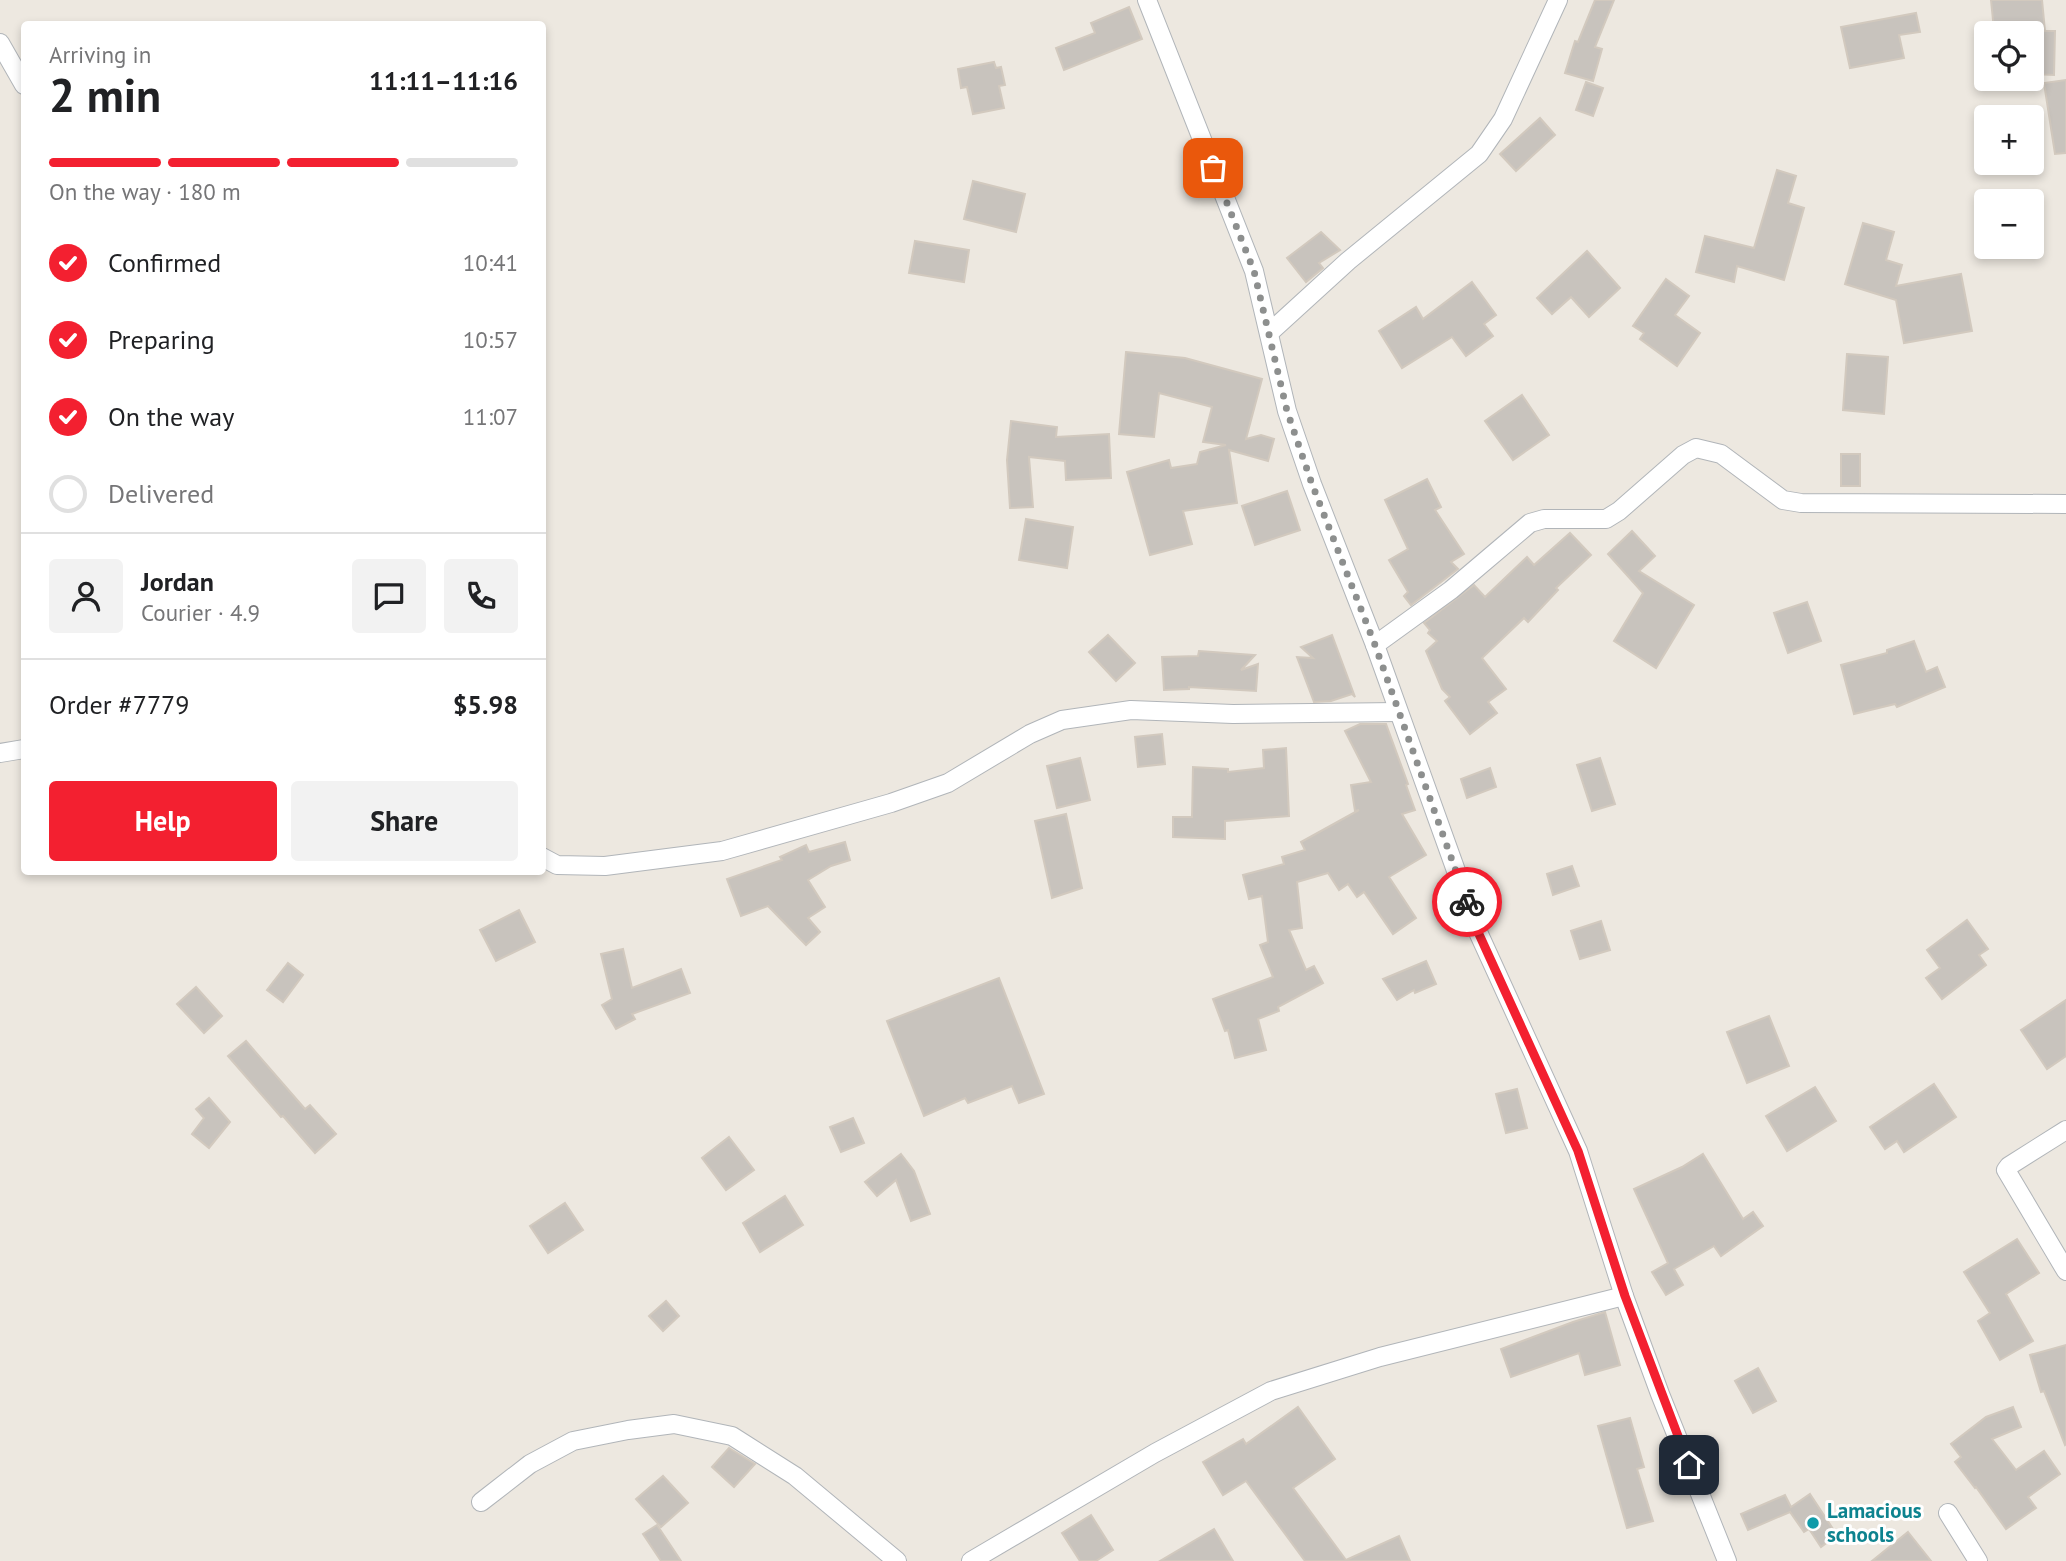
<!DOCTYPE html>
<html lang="en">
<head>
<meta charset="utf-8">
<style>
	body { margin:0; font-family:"PT Sans",sans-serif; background:#f2f2f2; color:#202124; height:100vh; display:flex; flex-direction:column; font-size:26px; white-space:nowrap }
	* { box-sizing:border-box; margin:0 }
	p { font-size:23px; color:#757577 }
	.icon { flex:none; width:38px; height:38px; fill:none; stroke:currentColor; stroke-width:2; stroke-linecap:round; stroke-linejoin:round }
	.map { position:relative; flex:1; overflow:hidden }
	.panel { position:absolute; left:21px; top:21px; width:525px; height:854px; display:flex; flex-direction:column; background:#fff; border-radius:7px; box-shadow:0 4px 10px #0003 }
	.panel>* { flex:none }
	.buttons { position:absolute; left:1974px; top:21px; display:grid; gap:14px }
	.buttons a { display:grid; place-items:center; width:70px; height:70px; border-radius:7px; background:#fff; box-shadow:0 4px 10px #0003; font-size:35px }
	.pin { position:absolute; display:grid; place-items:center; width:60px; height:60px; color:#fff; margin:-30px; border-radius:14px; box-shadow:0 4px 10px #0006 }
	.courier { position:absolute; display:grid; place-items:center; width:70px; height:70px; margin:-35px; border:5px solid #f32030; border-radius:50%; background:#fff; color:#222; box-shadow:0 2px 9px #0007 }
	.head em { font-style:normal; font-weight:600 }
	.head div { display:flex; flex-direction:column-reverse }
	.head { display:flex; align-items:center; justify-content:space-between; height:119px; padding:0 28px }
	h1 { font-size:46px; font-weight:600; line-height:52px }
	.bar { display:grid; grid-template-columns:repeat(4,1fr); gap:10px 7px; align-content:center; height:84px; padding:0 28px }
	.bar i { height:9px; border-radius:5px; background:#e0e0e0 }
	.bar .on { background:#f32030 }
	.bar p { grid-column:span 4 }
	.line { display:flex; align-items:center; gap:18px; padding:0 28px; border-top:2px solid #e0e0e0 }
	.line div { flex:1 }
	.round { display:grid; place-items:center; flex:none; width:74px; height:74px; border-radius:7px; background:#f2f2f2 }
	ol { padding:0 28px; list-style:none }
	li { display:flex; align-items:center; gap:21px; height:77px }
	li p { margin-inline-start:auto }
	li .icon { padding:7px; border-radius:50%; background:#f32030; color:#fff; stroke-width:4 }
	li:last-child { color:#757577 }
	li i { width:38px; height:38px; border:4px solid #e0e0e0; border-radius:50% }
	.cta { display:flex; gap:14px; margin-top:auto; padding:14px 28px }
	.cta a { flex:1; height:80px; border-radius:7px; background:#f32030; color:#fff; font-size:28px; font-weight:600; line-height:80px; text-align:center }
	.cta a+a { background:#f2f2f2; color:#202124 }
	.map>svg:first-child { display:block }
	.building { fill:#c8c3bd; stroke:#d2c9be; stroke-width:2 }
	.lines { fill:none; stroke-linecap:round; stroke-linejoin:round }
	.street-casing { stroke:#b1b5b9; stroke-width:20 }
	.street { stroke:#fff; stroke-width:18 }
	.done { stroke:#8d8f8e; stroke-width:7; stroke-dasharray:0 12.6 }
	.route { stroke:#f32030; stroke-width:9 }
	.culture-dot { fill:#0f9aa8; stroke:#fff; stroke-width:2.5 }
	.labels { text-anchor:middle; stroke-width:6; stroke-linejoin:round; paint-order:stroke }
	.culture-label { font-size:21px; font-weight:bold; fill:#0d838f; stroke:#fff; text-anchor:start }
</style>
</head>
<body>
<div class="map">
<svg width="2066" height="1561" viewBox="0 0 2066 1561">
	<rect width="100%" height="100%" fill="#ede8e0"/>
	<g class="building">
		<polygon points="1595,0 1614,0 1595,47 1602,49 1593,81 1565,73 1575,41 1578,42"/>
		<polygon points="1991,0 2042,0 2045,31 2055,31 2054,75 2032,74 2032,33 2012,33 2012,29 1994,30"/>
		<polygon points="1129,7 1142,39 1064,70 1056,48 1095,33 1091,23"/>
		<polygon points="1916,13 1920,32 1899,35 1904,58 1850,68 1841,27"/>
		<polygon points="994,62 996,68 1001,67 1005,85 999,86 1004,108 973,114 967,87 961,88 958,69"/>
		<polygon points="2066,80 2066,153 2055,154 2044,83"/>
		<polygon points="1586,82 1603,88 1593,116 1576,110"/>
		<polygon points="1540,118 1555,135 1516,171 1500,154"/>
		<polygon points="1777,170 1796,176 1788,203 1804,208 1784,280 1737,266 1734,282 1696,272 1705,236 1754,248"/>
		<polygon points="973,181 1025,194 1016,232 964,219"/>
		<polygon points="1863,223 1894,232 1886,260 1902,265 1896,286 1961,274 1972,331 1904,343 1896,300 1845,284"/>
		<polygon points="1321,232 1340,250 1319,263 1323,268 1306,282 1287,258"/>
		<polygon points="915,241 969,250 964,282 909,273"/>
		<polygon points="1587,251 1620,288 1589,317 1571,297 1552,314 1537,298"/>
		<polygon points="1666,279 1689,296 1675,315 1700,333 1677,366 1640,339 1644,333 1633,326"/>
		<polygon points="1472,282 1496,315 1484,324 1493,336 1466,356 1452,337 1402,368 1379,331 1416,307 1423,319"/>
		<polygon points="1126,352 1185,358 1262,379 1246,439 1261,435 1274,439 1268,461 1229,450 1237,503 1183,511 1192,544 1150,555 1127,472 1169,460 1171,468 1197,464 1200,452 1226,445 1203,442 1212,407 1159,393 1154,437 1119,434"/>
		<polygon points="1847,354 1888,357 1884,414 1843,410"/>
		<polygon points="1522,395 1549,435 1513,460 1485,421"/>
		<polygon points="1011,421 1057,427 1056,437 1109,434 1111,478 1066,480 1065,461 1029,457 1033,507 1010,508 1007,460"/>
		<rect x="1841" y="454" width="19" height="32"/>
		<polygon points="1427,479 1441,507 1435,510 1464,554 1451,562 1458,569 1411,605 1404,596 1408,592 1389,560 1408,549 1385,500"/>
		<polygon points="1287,491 1300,530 1255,545 1242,506"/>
		<polygon points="1026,519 1073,527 1067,568 1019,560"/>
		<polygon points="1632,531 1655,556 1639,571 1694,605 1656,668 1614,641 1643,593 1608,554"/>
		<polygon points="1570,533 1591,555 1556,588 1558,590 1528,622 1524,618 1482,658 1506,689 1488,702 1497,713 1470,734 1445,701 1450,697 1442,689 1426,651 1437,641 1428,633 1430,630 1424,623 1474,585 1485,597 1527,557 1534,565"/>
		<polygon points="1807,602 1821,641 1788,653 1774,613"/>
		<polygon points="1108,635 1135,663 1116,681 1089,652"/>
		<polygon points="1332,635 1355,697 1352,694 1331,701 1314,702 1297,657 1313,658 1301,647"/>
		<polygon points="1914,641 1926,672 1937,667 1945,687 1897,707 1895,704 1854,714 1841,665 1887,653 1887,650"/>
		<polygon points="1199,651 1255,655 1241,670 1258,664 1256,691 1189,687 1189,689 1164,690 1162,657 1198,656"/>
		<polygon points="1360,724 1386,724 1408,784 1406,785 1415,810 1402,814 1426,855 1389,877 1416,918 1393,934 1364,892 1357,897 1348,884 1339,890 1328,873 1297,882 1302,928 1289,930 1306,970 1314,966 1323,983 1278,1007 1279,1011 1258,1019 1266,1050 1235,1058 1228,1030 1225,1031 1213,999 1273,977 1260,945 1268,942 1262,896 1249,899 1243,875 1284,864 1282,857 1305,850 1301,842 1359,810 1355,811 1351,785 1371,782 1345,731"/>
		<polygon points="1162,734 1165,764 1138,767 1135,737"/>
		<polygon points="1286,748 1289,816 1225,821 1225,839 1173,837 1173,817 1192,817 1193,767 1228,769 1228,772 1264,768 1263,750"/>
		<polygon points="1080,758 1090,800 1057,808 1047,766"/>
		<polygon points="1600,758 1615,804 1592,811 1577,765"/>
		<polygon points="1490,768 1496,787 1467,798 1461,779"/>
		<polygon points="1066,814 1082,888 1052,898 1035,821"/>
		<polygon points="845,842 850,860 831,866 808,880 825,907 808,918 820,932 806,945 768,906 741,916 727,879 782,860 780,857 806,845 809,852"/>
		<polygon points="1572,866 1579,886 1553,895 1547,874"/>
		<polygon points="519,910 535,942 496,961 480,930"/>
		<polygon points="1967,920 1988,949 1979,955 1986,965 1942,999 1926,978 1940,968 1927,950"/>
		<polygon points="1601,921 1610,950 1580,959 1571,931"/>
		<polygon points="623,949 632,988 681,969 690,993 632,1014 635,1019 616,1029 602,1005 612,999 601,954"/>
		<polygon points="1426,961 1436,984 1415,993 1414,990 1397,1000 1383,979"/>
		<polygon points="288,963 303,975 283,1002 267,990"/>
		<polygon points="999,978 1044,1094 1019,1103 1012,1086 968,1103 965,1098 924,1116 887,1021"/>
		<polygon points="196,987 222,1016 204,1033 177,1004"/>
		<polygon points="2066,1000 2066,1056 2047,1069 2021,1030"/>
		<polygon points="1769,1016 1789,1066 1747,1083 1727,1032"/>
		<polygon points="246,1041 305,1109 310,1105 336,1134 315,1153 283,1116 281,1117 228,1056"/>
		<polygon points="1934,1084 1956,1117 1904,1152 1897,1141 1885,1149 1870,1127"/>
		<polygon points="1815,1087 1836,1121 1787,1151 1766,1116"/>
		<polygon points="1517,1089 1527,1128 1506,1133 1496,1094"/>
		<polygon points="209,1098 230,1122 209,1148 192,1134 204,1118 196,1109"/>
		<polygon points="853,1118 864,1143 841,1152 830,1127"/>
		<polygon points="729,1137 754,1170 726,1190 702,1158"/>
		<polygon points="901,1154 914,1171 930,1214 911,1221 896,1180 877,1196 865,1182"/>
		<polygon points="1703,1154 1743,1219 1753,1212 1763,1226 1721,1256 1714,1246 1674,1269 1683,1285 1666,1295 1652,1272 1668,1263 1634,1189 1682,1167"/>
		<polygon points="785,1196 803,1225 760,1252 743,1223"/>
		<polygon points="565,1203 583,1230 548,1253 530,1226"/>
		<polygon points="2017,1239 2039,1273 2006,1294 2033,1341 2000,1360 1978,1321 1990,1313 1964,1272"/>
		<polygon points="666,1301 679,1316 663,1331 649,1316"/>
		<polygon points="1605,1312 1620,1365 1585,1375 1579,1353 1511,1377 1501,1349 1573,1322"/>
		<polygon points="2066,1345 2066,1444 2065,1445 2044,1391 2041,1392 2030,1355"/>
		<polygon points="1758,1368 1776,1401 1753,1413 1735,1381"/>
		<polygon points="1298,1407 1335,1459 1293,1488 1346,1560 1399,1536 1410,1561 1305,1561 1246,1481 1223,1495 1203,1462 1243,1439 1246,1444"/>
		<polygon points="2013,1407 2021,1427 1992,1439 2016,1470 2044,1451 2060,1474 2028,1497 2036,1508 2006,1529 1976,1487 1975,1488 1955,1462 1961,1457 1951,1444 1986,1417"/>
		<polygon points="1630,1418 1644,1467 1637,1469 1653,1521 1627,1528 1598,1426"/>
		<polygon points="729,1448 755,1464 734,1487 712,1467"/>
		<polygon points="663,1476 688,1503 661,1527 636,1499"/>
		<polygon points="1810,1494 1837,1535 1821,1547 1809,1529 1804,1532 1790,1512 1748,1530 1741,1514 1785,1495 1791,1507"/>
		<polygon points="1091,1515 1113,1550 1096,1561 1080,1561 1062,1533"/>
		<polygon points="657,1525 681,1561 661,1561 643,1534"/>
		<polygon points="1214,1529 1233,1561 1160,1561"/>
		<polygon points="1908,1532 1931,1561 1872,1561"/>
	</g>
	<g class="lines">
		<g class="street-casing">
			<g id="street">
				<polyline points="1147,0 1254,271 1287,411 1312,484 1375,645 1478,932 1578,1151 1624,1296 1660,1394 1727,1561"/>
				<polyline points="0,43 24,85"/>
				<polyline points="1269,333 1348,261 1479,154 1503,119 1558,0"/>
				<polyline points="1375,645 1451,590 1530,523 1544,519 1606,519 1619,511 1683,455 1696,448 1721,454 1783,500 1801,503 2066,504"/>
				<polyline points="0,753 24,749"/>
				<polyline points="542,857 557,865 605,866 722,851 891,803 948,783 1030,734 1062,720 1131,710 1233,714 1398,712"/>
				<polyline points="2066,1130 2009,1166 2006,1170 2066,1271"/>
				<polyline points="481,1502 530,1464 573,1441 628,1430 674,1424 732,1436 795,1476 897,1561"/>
				<polyline points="1948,1513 1978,1561"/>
				<polyline points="971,1561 1155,1453 1271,1391 1380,1357 1624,1296"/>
			</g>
		</g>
		<use href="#street" class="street"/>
	</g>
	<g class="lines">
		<polyline class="done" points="1213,168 1254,271 1287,411 1312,484 1375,645 1467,902"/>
		<polyline class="route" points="1467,902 1478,932 1578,1151 1625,1296 1689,1465"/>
	</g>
	<circle class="culture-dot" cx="1813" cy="1523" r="7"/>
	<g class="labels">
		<g class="culture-label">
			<text x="1827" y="1518">Lamacious<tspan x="1827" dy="24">schools</tspan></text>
		</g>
	</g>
</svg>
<div class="buttons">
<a><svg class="icon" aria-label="locate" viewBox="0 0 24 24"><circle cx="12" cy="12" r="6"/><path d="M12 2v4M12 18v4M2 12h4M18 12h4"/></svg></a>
<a>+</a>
<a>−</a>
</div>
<div class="pin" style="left:1213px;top:168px;background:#ea580c"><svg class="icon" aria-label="bag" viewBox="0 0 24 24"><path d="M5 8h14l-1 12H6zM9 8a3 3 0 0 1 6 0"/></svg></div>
<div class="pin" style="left:1689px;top:1465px;background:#1f2937"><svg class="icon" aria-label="home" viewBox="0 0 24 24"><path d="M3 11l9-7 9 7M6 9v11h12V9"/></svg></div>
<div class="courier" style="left:1467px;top:902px"><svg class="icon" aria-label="bike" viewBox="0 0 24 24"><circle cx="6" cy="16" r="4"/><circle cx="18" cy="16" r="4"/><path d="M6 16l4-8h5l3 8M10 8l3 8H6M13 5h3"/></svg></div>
<section class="panel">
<div class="head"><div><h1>2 min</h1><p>Arriving in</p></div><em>11:11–11:16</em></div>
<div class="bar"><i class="on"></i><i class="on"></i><i class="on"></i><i></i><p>On the way · 180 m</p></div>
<ol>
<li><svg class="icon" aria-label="check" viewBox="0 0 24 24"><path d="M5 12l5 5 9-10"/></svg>Confirmed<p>10:41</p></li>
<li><svg class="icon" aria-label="check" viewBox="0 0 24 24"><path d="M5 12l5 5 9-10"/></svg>Preparing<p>10:57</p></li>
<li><svg class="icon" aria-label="check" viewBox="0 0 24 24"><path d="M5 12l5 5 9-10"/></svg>On the way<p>11:07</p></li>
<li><i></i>Delivered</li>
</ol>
<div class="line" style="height:126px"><a class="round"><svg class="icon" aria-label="person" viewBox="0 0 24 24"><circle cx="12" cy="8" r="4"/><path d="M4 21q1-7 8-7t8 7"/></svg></a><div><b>Jordan</b><p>Courier · 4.9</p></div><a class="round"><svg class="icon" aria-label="chat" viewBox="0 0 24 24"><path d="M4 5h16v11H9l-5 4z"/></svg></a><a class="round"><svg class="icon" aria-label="phone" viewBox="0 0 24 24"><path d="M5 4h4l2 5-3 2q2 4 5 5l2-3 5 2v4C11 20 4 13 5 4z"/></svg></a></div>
<div class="line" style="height:91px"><div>Order #7779</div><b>$5.98</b></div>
<div class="cta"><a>Help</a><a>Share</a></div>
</section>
</div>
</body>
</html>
